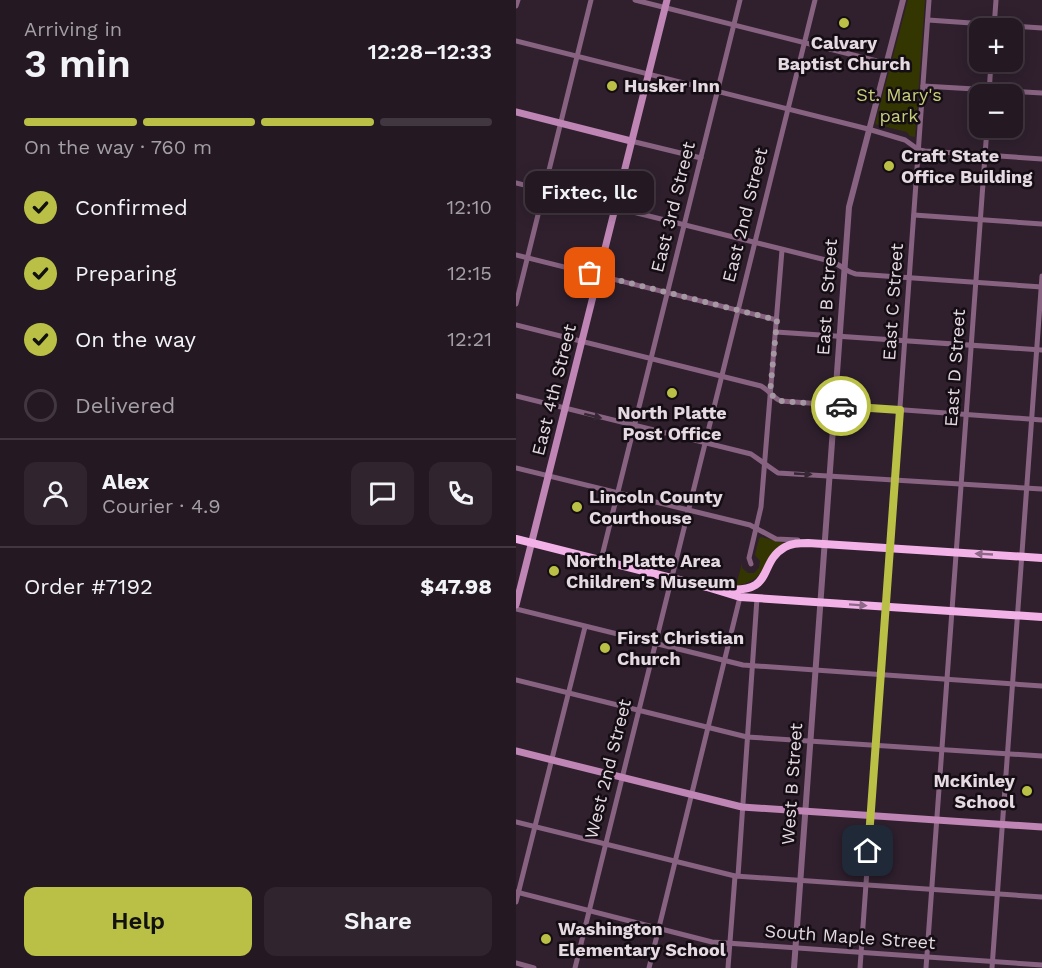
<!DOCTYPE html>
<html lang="en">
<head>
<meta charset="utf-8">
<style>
	body { margin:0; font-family:"Work Sans",sans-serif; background:#30252f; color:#f1f3f6; height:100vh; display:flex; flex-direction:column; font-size:22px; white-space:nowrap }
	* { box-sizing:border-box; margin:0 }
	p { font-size:20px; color:#a3a0a5 }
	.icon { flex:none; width:33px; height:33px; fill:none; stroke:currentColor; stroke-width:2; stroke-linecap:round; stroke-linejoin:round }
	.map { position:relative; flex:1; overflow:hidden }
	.drawer { display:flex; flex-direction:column; background:#241822; width:516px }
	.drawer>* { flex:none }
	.fabs { position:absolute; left:453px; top:18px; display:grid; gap:12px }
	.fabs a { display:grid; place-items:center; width:54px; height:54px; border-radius:12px; background:#241822; box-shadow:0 3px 15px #0003,0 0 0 2px #413740; font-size:30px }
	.pin { position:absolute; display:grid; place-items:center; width:51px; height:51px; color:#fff; margin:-26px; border-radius:12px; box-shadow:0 3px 9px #0006 }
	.courier { position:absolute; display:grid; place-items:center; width:60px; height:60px; margin:-30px; border:4px solid #bac045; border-radius:50%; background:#fff; color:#222; box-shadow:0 2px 8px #0007 }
	.bubble { position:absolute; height:42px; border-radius:12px; background:#241822; box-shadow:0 3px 15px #0003,0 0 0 2px #413740; font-size:20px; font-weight:600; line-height:42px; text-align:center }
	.overview em { font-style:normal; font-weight:600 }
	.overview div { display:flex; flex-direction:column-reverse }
	.overview { display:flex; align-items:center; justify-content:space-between; height:102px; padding:0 24px }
	h1 { font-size:39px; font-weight:600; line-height:45px }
	.bar { display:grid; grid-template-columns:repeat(4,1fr); gap:9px 6px; align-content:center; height:72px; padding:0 24px }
	.bar i { height:8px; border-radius:4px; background:#413740 }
	.bar .active { background:#bac045 }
	.bar p { grid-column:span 4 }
	.line { display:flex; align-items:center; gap:15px; padding:0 24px; border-top:2px solid #413740 }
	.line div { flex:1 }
	.round { display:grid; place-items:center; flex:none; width:63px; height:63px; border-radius:12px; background:#30252f }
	ol { padding:0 24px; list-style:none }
	li { display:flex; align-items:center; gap:18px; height:66px }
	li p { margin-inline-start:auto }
	li .icon { padding:6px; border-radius:50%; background:#bac045; color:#111; stroke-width:4 }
	li:last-child { color:#a3a0a5 }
	li i { width:33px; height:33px; border:3px solid #413740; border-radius:50% }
	.action { display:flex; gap:12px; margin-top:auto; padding:12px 24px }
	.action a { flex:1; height:69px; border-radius:12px; background:#bac045; color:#111; font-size:24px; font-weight:600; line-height:69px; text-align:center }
	.action a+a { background:#30252f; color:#f1f3f6 }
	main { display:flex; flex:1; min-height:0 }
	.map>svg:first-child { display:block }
	.green { fill:#343601 }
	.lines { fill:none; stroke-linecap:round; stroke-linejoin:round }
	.minor { stroke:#876381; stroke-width:5 }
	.tertiary { stroke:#876381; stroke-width:6 }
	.secondary { stroke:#be85b5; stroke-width:7 }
	.trunk { stroke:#f2b2e8; stroke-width:8 }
	.oneway { fill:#362734 }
	.oneway2 { fill:#8e6888 }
	.done { stroke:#a698a3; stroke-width:6; stroke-dasharray:0 10.8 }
	.route { stroke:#bac045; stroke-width:8 }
	.poi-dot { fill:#bac045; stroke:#140d13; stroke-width:2 }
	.labels { text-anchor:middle; stroke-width:5; stroke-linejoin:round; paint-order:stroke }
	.poi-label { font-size:18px; font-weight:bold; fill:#e5d9e2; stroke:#140d13; text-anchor:start }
	.park-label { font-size:18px; fill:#c9cf79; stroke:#140d13 }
	.street-label { font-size:18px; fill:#e5d9e2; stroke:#140d13 }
</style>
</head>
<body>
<main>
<section class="drawer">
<div class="overview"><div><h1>3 min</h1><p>Arriving in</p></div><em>12:28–12:33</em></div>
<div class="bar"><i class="active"></i><i class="active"></i><i class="active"></i><i></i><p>On the way · 760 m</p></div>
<ol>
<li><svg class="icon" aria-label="check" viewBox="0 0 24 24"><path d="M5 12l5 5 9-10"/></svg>Confirmed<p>12:10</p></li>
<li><svg class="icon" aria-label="check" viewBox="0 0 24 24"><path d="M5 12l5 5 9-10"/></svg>Preparing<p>12:15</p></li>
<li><svg class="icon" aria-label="check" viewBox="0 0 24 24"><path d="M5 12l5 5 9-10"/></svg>On the way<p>12:21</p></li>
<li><i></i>Delivered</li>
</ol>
<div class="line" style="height:108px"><a class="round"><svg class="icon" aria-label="person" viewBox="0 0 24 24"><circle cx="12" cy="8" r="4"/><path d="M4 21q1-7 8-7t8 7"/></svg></a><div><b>Alex</b><p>Courier · 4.9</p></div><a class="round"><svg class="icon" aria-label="chat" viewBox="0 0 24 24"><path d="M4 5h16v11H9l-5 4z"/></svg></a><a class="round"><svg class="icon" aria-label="phone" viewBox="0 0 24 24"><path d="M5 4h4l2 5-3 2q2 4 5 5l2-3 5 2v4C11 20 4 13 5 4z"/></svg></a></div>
<div class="line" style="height:78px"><div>Order #7192</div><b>$47.98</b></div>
<div class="action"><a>Help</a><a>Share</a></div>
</section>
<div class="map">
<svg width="526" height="968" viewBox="0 0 526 968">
	<rect width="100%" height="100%" fill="#30202e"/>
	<g class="green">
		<polygon points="392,0 409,0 399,137 394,136 391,132 359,124"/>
		<path d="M245 537 268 543C243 558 254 580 220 586L226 563V568L232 573H238L243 568 244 561 239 555 243 539Z"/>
	</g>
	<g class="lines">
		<g class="minor">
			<polyline points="119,0 369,63"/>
			<polyline points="0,6 2,0"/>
			<polyline points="412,20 526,28"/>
			<polyline points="478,28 480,0"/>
			<polyline points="0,41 352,129 389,140 403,150 409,151 526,159"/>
			<polyline points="407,86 526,93"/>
			<polyline points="473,94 475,62"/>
			<polyline points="115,141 185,158"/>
			<path d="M0 183 314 261C324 264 330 272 340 274L526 287"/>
			<polyline points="398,215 526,224"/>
			<polyline points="0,255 261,320"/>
			<polyline points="0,304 75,0"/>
			<path d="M0 325 245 386C253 390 257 398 265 401L526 420"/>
			<polyline points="260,332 526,350"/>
			<polyline points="0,396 235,454 262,473 526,489"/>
			<polyline points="0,468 234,525 260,539 282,540"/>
			<polyline points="85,560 224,0"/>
			<polyline points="235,564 233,558 245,507 266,250"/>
			<polyline points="0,609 227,665 526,686"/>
			<polyline points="0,680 231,737 526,756"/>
			<polyline points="0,822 219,876 526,897"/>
			<polyline points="222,876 241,598"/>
			<polyline points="0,892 196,942 526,965"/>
			<polyline points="0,902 69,627"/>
			<polyline points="0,963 18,968"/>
			<polyline points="59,968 299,0"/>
			<polyline points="133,968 224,597"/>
			<polyline points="212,968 219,876"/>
			<polyline points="344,968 413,0"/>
			<polyline points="410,968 471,128"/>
			<polyline points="476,968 526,276"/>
		</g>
		<polyline class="tertiary" points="278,968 333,207 387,0"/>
		<g class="secondary">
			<polyline points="0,112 115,141"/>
			<polyline points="0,605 151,0"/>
			<polyline points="0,751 226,807 526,827"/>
		</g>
		<g class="trunk">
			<polyline points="0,539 191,587 224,597 526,617"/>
			<path d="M209 589C260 594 241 563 269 547 276 543 284 543 292 543L526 558"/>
		</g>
	</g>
	<defs><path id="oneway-solid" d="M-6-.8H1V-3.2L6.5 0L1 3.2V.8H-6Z" transform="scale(1.5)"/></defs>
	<g class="oneway">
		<use href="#oneway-solid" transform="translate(77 416) rotate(14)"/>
		<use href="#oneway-solid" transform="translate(287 474) rotate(3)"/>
	</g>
	<g class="oneway2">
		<use href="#oneway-solid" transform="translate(468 554) rotate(-177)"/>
		<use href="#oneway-solid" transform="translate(342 605) rotate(4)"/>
	</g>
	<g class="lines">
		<polyline class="done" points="74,273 261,320 254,393 260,399 265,401 325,406"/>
		<polyline class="route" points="325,406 384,410 352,851"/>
	</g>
	<g class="poi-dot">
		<circle cx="328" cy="23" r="6"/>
		<circle cx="96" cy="86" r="6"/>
		<circle cx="373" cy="166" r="6"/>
		<circle cx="156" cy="393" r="6"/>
		<circle cx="61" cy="507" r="6"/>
		<circle cx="38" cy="571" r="6"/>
		<circle cx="89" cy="648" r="6"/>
		<circle cx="511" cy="791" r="6"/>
		<circle cx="30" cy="939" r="6"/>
	</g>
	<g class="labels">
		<g class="poi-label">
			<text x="328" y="49" text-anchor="middle">Calvary<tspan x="328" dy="21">Baptist Church</tspan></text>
			<text x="108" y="92">Husker Inn</text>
			<text x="385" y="162">Craft State<tspan x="385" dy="21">Office Building</tspan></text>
			<text x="156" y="419" text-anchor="middle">North Platte<tspan x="156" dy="21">Post Office</tspan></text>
			<text x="73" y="503">Lincoln County<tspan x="73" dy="21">Courthouse</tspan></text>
			<text x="50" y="567">North Platte Area<tspan x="50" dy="21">Children's Museum</tspan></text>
			<text x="101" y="644">First Christian<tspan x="101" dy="21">Church</tspan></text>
			<text x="499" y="787" text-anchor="end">McKinley<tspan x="499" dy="21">School</tspan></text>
			<text x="42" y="935">Washington<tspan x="42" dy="21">Elementary School</tspan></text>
		</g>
		<g class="park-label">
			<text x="383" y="101">St. Mary's<tspan x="383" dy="21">park</tspan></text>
		</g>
		<g class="street-label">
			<text transform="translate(157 207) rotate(-76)" y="6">East 3rd Street</text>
			<text transform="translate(229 215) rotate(-76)" y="6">East 2nd Street</text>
			<text transform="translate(311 297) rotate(-86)" y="6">East B Street</text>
			<text transform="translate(377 302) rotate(-86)" y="6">East C Street</text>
			<text transform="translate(439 368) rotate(-86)" y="6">East D Street</text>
			<text transform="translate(38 390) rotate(-76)" y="6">East 4th Street</text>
			<text transform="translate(92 769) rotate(-76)" y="6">West 2nd Street</text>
			<text transform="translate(276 784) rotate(-86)" y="6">West B Street</text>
			<text transform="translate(334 937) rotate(4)" y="6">South Maple Street</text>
		</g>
	</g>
</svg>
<div class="fabs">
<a>+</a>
<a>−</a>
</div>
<div class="pin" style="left:74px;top:273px;background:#ea580c"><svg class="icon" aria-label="bag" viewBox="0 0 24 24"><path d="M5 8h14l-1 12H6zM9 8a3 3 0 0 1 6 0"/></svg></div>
<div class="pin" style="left:352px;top:851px;background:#1f2937"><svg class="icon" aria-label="home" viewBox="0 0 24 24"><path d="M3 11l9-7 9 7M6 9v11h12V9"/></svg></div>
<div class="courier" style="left:325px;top:406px"><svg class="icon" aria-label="car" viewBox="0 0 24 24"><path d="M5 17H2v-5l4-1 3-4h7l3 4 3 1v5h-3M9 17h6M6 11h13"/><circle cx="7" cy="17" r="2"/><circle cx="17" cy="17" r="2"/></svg></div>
<div class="bubble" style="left:9px;top:171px;width:129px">Fixtec, llc</div>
</div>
</main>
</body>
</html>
